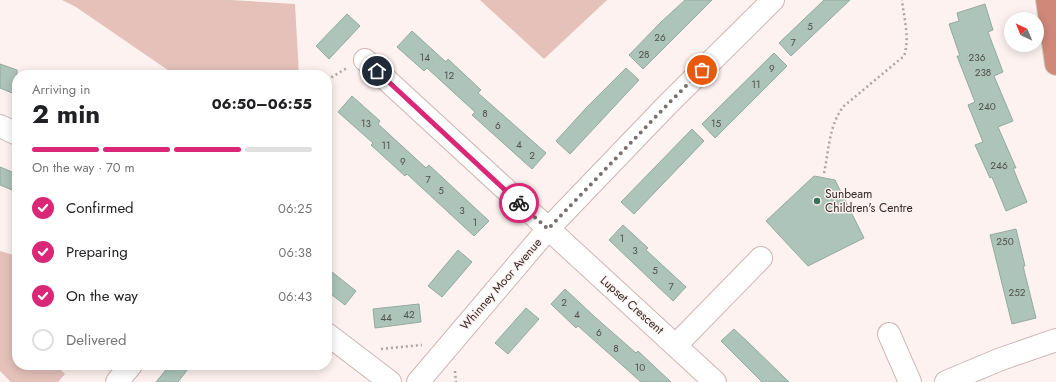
<!DOCTYPE html>
<html lang="en">
<head>
<meta charset="utf-8">
<style>
	body { margin:0; font-family:Jost,sans-serif; background:#f6f6f6; color:#202124; height:100vh; display:flex; flex-direction:column; font-size:15px; white-space:nowrap }
	* { box-sizing:border-box; margin:0 }
	p { font-size:13px; color:#757577 }
	.icon { flex:none; width:22px; height:22px; fill:none; stroke:currentColor; stroke-width:2; stroke-linecap:round; stroke-linejoin:round }
	.map { position:relative; flex:1; overflow:hidden }
	.details { position:absolute; left:12px; top:70px; width:320px; height:300px; display:flex; flex-direction:column; background:#fff; border-radius:16px; box-shadow:0 2px 10px #0003 }
	.details>* { flex:none }
	.needle { width:26px; rotate:316deg }
	.tools { position:absolute; left:1004px; top:12px; display:grid; gap:8px }
	.tools a { display:grid; place-items:center; width:40px; height:40px; border-radius:50%; background:#fff; box-shadow:0 2px 10px #0003; font-size:20px }
	.pin { position:absolute; display:grid; place-items:center; width:34px; height:34px; color:#fff; margin:-17px; border:2px solid #fff; border-radius:50%; box-shadow:0 1px 4px #0007 }
	.courier { position:absolute; display:grid; place-items:center; width:40px; height:40px; margin:-20px; border:3px solid #db2777; border-radius:50%; background:#fff; color:#222; box-shadow:0 1px 5px #0007 }
	.head em { font-style:normal; font-weight:700 }
	.head div { display:flex; flex-direction:column-reverse }
	.head { display:flex; align-items:center; justify-content:space-between; height:68px; padding:0 20px }
	h1 { font-size:26px; font-weight:700; line-height:30px }
	.bar { display:grid; grid-template-columns:repeat(4,1fr); gap:6px 4px; align-content:center; height:48px; padding:0 20px }
	.bar i { height:5px; border-radius:3px; background:#e0e0e0 }
	.bar .on { background:#db2777 }
	.bar p { grid-column:span 4 }
	ol { padding:0 20px; list-style:none }
	li { display:flex; align-items:center; gap:12px; height:44px }
	li p { margin-inline-start:auto }
	li .icon { padding:4px; border-radius:50%; background:#db2777; color:#fff; stroke-width:4 }
	li:last-child { color:#757577 }
	li i { width:22px; height:22px; border:2px solid #e0e0e0; border-radius:50% }
	.map>svg:first-child { display:block }
	.green { fill:#e5c1ba }
	.building { fill:#acc4b9; stroke:#93aaa0 }
	.lines { fill:none; stroke-linecap:round; stroke-linejoin:round }
	.minor-casing { stroke:#cfb5b0; stroke-width:24 }
	.highway-casing { stroke:#d2d0cf; stroke-width:24 }
	.path { stroke:#ada3a0; stroke-width:2.5; stroke-dasharray:2 3; stroke-linecap:butt }
	.minor { stroke:#fff; stroke-width:22 }
	.highway { stroke:#d08879; stroke-width:22 }
	.done { stroke:#7a706d; stroke-width:4; stroke-dasharray:0 7.2 }
	.route { stroke:#db2777; stroke-width:5 }
	.poi-dot { fill:#36715b; stroke:#fdf2f0; stroke-width:1.5 }
	.labels { text-anchor:middle; stroke-width:3; stroke-linejoin:round; paint-order:stroke }
	.number-label { font-size:10px; fill:#51504c }
	.poi-label { font-size:12px; fill:#332a27; stroke:#fdf2f0; text-anchor:start }
	.street-label { font-size:12px; fill:#332a27; stroke:#fdf2f0 }
</style>
</head>
<body>
<div class="map">
<svg width="1056" height="382" viewBox="0 0 1056 382">
	<rect width="100%" height="100%" fill="#fdf2f0"/>
	<g class="green">
		<polygon points="62,0 231,0 295,4 299,75 175,75 76,7"/>
		<polygon points="480,0 607,0 544,59"/>
		<polygon points="0,251 17,256 17,365 56,365 65,374 58,382 11,382 0,371"/>
	</g>
	<g class="building">
		<polygon points="685,0 712,0 643,69 629,55 661,22"/>
		<polygon points="824,0 850,0 791,56 779,43"/>
		<polygon points="985,4 993,30 988,32 1003,72 994,76 1013,121 998,127 1016,168 1013,168 1027,202 1006,211 992,177 990,178 975,145 983,142 968,105 975,102 957,56 960,56 949,24 959,21 957,13"/>
		<polygon points="347,14 360,26 329,59 316,46"/>
		<polygon points="412,31 446,62 448,59 481,90 478,93 546,153 532,169 472,115 475,112 427,68 424,71 397,47"/>
		<polygon points="774,53 787,66 715,138 702,124"/>
		<polygon points="0,64 17,70 17,95 0,88"/>
		<polygon points="626,68 639,80 570,154 556,141 587,107"/>
		<polygon points="352,96 380,121 378,124 426,168 429,165 489,221 474,236 407,174 405,176 371,145 373,143 338,112"/>
		<polygon points="692,129 704,141 634,214 621,202"/>
		<polygon points="0,167 17,174 17,192 0,185"/>
		<polygon points="814,176 835,180 864,238 808,266 766,221"/>
		<polygon points="623,225 648,248 646,250 686,287 673,301 609,240"/>
		<polygon points="1016,229 1025,266 1023,266 1036,318 1012,324 990,235"/>
		<polygon points="458,250 472,262 442,297 428,286"/>
		<polygon points="327,268 356,291 345,305 327,291"/>
		<polygon points="565,289 596,318 636,353 638,351 671,382 641,382 578,326 576,328 551,304"/>
		<polygon points="419,304 421,322 375,328 373,309"/>
		<polygon points="526,308 539,319 508,354 495,343"/>
		<polygon points="734,329 750,344 789,382 762,382 721,341"/>
		<polygon points="170,365 191,365 178,382 156,382"/>
	</g>
	<g class="lines">
		<g class="minor-casing">
			<g id="minor">
				<polyline points="365,60 715,382"/>
				<polyline points="0,126 17,134"/>
				<polyline points="327,334 390,382"/>
				<polyline points="889,334 910,382"/>
				<polyline points="676,345 761,258"/>
				<polyline points="117,382 131,365"/>
				<polyline points="418,382 548,229 668,104 773,0"/>
				<polyline points="946,382 1001,359 1056,340"/>
			</g>
		</g>
		<g class="highway-casing">
			<polyline id="highway" points="1047,0 1056,64"/>
		</g>
		<g class="path">
			<polyline points="327,80 347,68"/>
			<path d="M824 173C829 150 829 124 844 106L904 56C910 38 904 19 902 0"/>
			<polyline points="381,349 422,345"/>
			<polyline points="455,371 456,382"/>
		</g>
		<use href="#minor" class="minor"/>
		<use href="#highway" class="highway"/>
	</g>
	<g class="lines">
		<polyline class="done" points="519,203 548,229 668,104 702,70"/>
		<polyline class="route" points="377,71 519,203"/>
	</g>
	<circle class="poi-dot" cx="817" cy="201" r="4"/>
	<g class="labels">
		<g class="number-label">
			<text x="810" y="30">5</text>
			<text x="660" y="41">26</text>
			<text x="793" y="46">7</text>
			<text x="644" y="58">28</text>
			<text x="425" y="61">14</text>
			<text x="977" y="61">236</text>
			<text x="772" y="72">9</text>
			<text x="983" y="76">238</text>
			<text x="449" y="79">12</text>
			<text x="756" y="88">11</text>
			<text x="987" y="110">240</text>
			<text x="485" y="117">8</text>
			<text x="366" y="127">13</text>
			<text x="716" y="127">15</text>
			<text x="498" y="129">6</text>
			<text x="519" y="148">4</text>
			<text x="386" y="149">11</text>
			<text x="532" y="159">2</text>
			<text x="403" y="165">9</text>
			<text x="999" y="169">246</text>
			<text x="428" y="183">7</text>
			<text x="441" y="194">5</text>
			<text x="462" y="214">3</text>
			<text x="475" y="226">1</text>
			<text x="622" y="242">1</text>
			<text x="1005" y="245">250</text>
			<text x="635" y="254">3</text>
			<text x="655" y="274">5</text>
			<text x="671" y="290">7</text>
			<text x="1017" y="296">252</text>
			<text x="564" y="306">2</text>
			<text x="409" y="318">42</text>
			<text x="577" y="318">4</text>
			<text x="386" y="321">44</text>
			<text x="599" y="336">6</text>
			<text x="616" y="352">8</text>
			<text x="640" y="371">10</text>
		</g>
		<g class="poi-label">
			<text x="825" y="198">Sunbeam<tspan x="825" dy="14">Children's Centre</tspan></text>
		</g>
		<g class="street-label">
			<text transform="translate(501 284) rotate(-49)" y="4">Whinney Moor Avenue</text>
			<text transform="translate(632 305) rotate(42)" y="4">Lupset Crescent</text>
		</g>
	</g>
</svg>
<div class="tools">
<a><svg class="needle" viewBox="-14 -14 28 28"><path d="M0-13l5 13h-10z" fill="#e53935"/><path d="M0 13l5-13h-10z" fill="#757577"/></svg></a>
</div>
<div class="pin" style="left:702px;top:70px;background:#ea580c"><svg class="icon" aria-label="bag" viewBox="0 0 24 24"><path d="M5 8h14l-1 12H6zM9 8a3 3 0 0 1 6 0"/></svg></div>
<div class="pin" style="left:377px;top:71px;background:#1f2937"><svg class="icon" aria-label="home" viewBox="0 0 24 24"><path d="M3 11l9-7 9 7M6 9v11h12V9"/></svg></div>
<div class="courier" style="left:519px;top:203px"><svg class="icon" aria-label="bike" viewBox="0 0 24 24"><circle cx="6" cy="16" r="4"/><circle cx="18" cy="16" r="4"/><path d="M6 16l4-8h5l3 8M10 8l3 8H6M13 5h3"/></svg></div>
<section class="details">
<div class="head"><div><h1>2 min</h1><p>Arriving in</p></div><em>06:50–06:55</em></div>
<div class="bar"><i class="on"></i><i class="on"></i><i class="on"></i><i></i><p>On the way · 70 m</p></div>
<ol>
<li><svg class="icon" aria-label="check" viewBox="0 0 24 24"><path d="M5 12l5 5 9-10"/></svg>Confirmed<p>06:25</p></li>
<li><svg class="icon" aria-label="check" viewBox="0 0 24 24"><path d="M5 12l5 5 9-10"/></svg>Preparing<p>06:38</p></li>
<li><svg class="icon" aria-label="check" viewBox="0 0 24 24"><path d="M5 12l5 5 9-10"/></svg>On the way<p>06:43</p></li>
<li><i></i>Delivered</li>
</ol>
</section>
</div>
</body>
</html>
